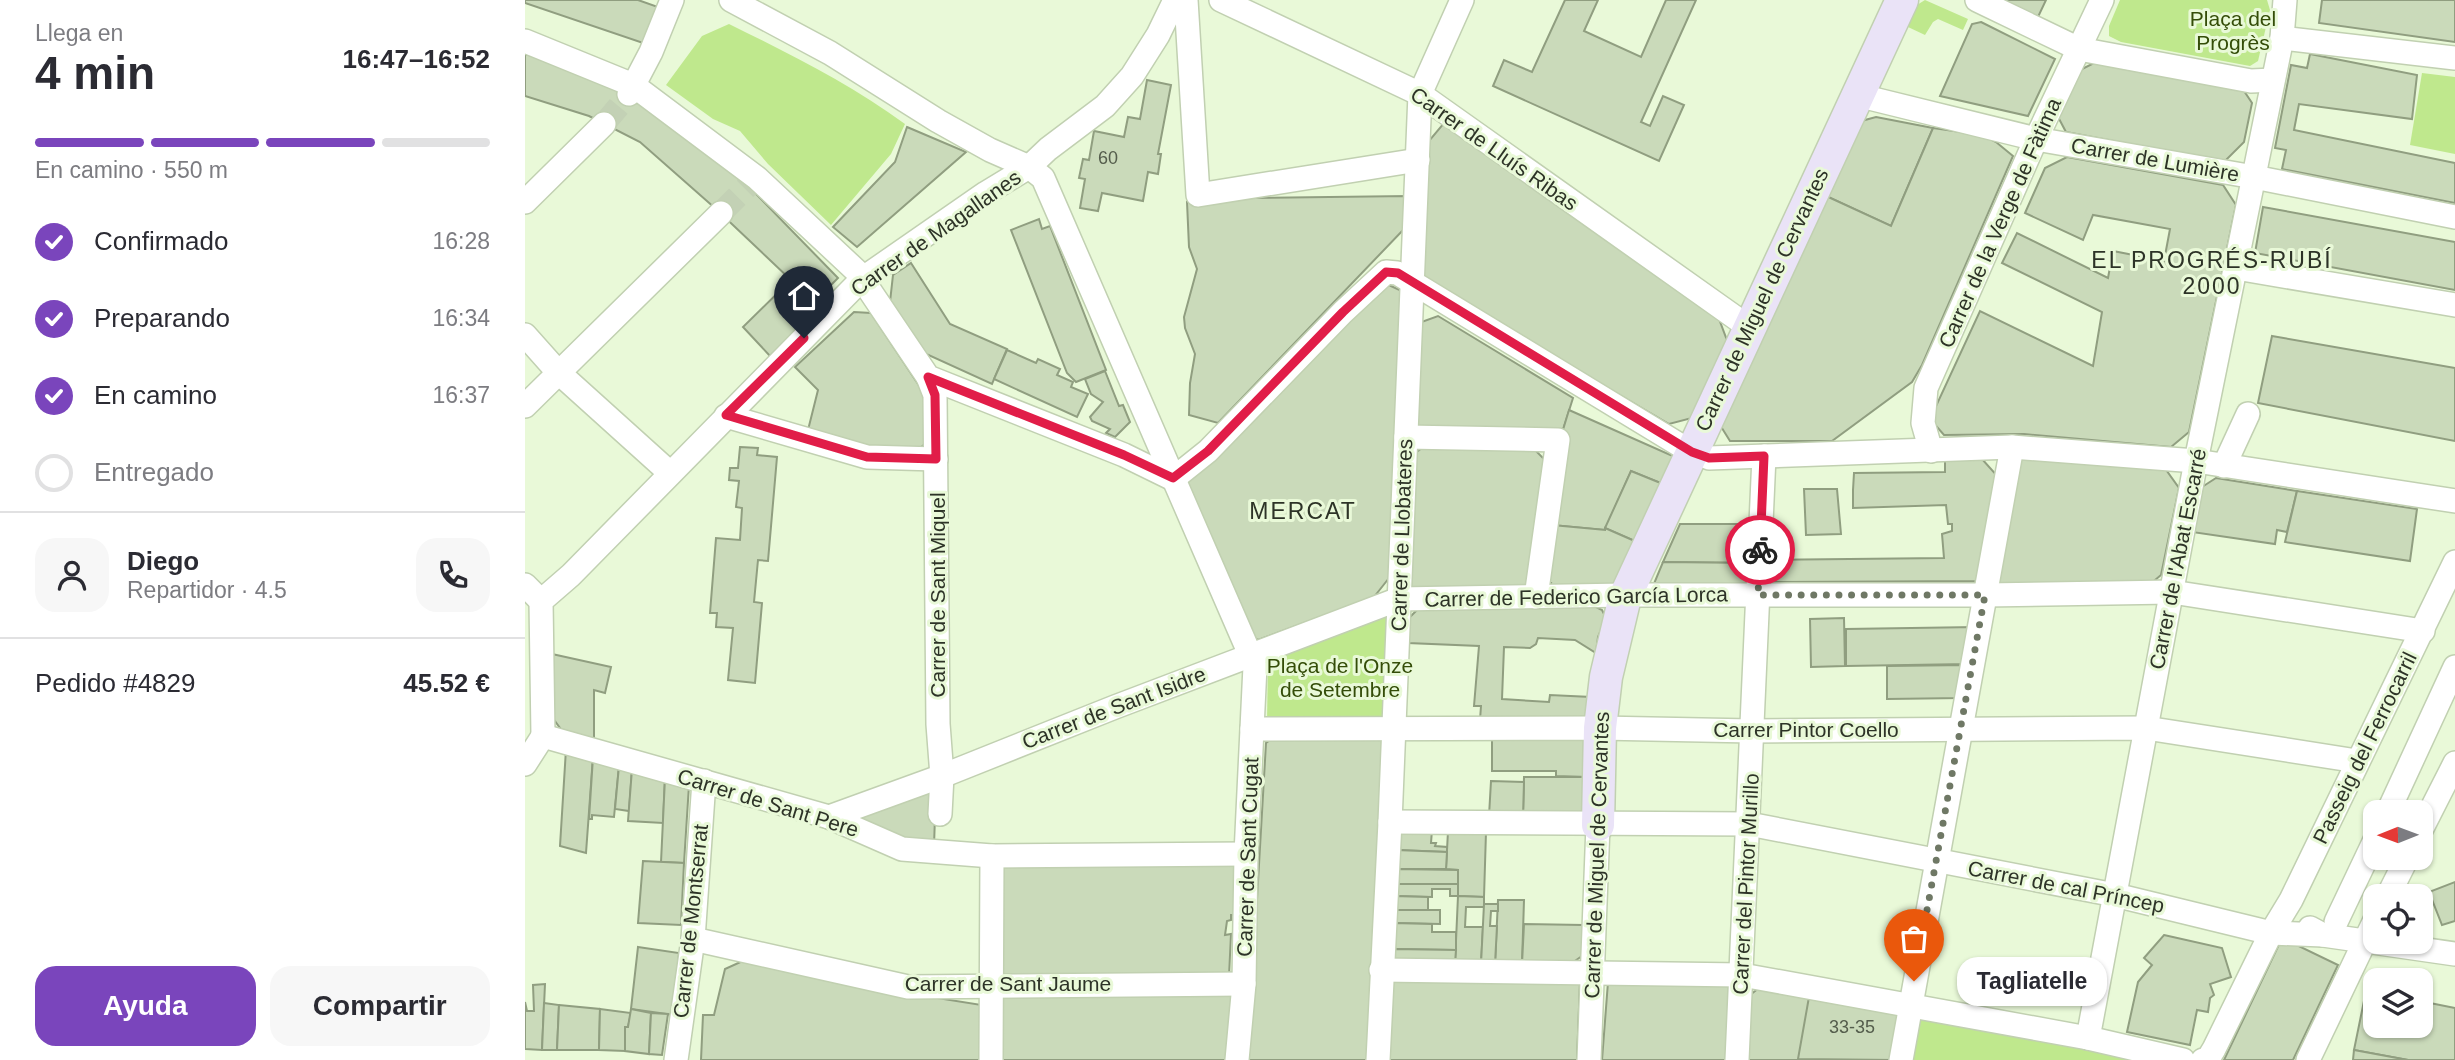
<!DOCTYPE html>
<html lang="es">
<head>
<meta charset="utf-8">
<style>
	body { margin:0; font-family:Arial,sans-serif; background:#f7f7f7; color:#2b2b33; height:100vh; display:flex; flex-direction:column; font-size:26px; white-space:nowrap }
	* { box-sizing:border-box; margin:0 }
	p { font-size:23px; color:#7c7c81 }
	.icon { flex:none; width:38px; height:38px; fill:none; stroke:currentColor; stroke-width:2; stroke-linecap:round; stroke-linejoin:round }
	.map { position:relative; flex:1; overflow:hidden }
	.details { display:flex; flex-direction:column; background:#fff; width:525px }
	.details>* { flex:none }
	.needle { width:46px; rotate:269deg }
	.buttons { position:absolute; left:1838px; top:800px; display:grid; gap:14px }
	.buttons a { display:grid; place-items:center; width:70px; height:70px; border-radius:14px; background:#fff; box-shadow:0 2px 5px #0004; font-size:35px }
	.pin { position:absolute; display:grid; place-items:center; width:60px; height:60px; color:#fff; margin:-72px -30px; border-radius:50% 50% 50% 0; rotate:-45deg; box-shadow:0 0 7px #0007 }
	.pin .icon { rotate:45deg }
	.courier { position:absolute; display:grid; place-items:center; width:70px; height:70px; margin:-35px; border:5px solid #e11d48; border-radius:50%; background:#fff; color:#222; box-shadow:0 2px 9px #0007 }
	.bubble { position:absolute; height:49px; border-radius:21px; background:#fff; box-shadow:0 2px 5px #0004; font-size:23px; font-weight:800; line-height:49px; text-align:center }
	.overview em { font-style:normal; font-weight:800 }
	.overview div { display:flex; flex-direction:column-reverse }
	.overview { display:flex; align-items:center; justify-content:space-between; height:119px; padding:0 35px }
	h1 { font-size:46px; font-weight:800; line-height:52px }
	.bar { display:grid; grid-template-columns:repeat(4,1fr); gap:10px 7px; align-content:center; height:84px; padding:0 35px }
	.bar i { height:9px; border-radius:5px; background:#e1e1e2 }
	.bar .active { background:#7a45bc }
	.bar p { grid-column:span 4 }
	.line { display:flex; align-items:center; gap:18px; padding:0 35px; border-top:2px solid #e1e1e2 }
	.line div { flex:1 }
	.round { display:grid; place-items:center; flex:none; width:74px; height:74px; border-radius:21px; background:#f7f7f7 }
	ol { padding:0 35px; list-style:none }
	li { display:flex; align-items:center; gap:21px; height:77px }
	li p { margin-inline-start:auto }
	li .icon { padding:7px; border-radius:50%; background:#7a45bc; color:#fff; stroke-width:4 }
	li:last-child { color:#7c7c81 }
	li i { width:38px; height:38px; border:4px solid #e1e1e2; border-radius:50% }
	.primary-button { display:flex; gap:14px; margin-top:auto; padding:14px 35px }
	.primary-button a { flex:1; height:80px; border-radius:21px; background:#7a45bc; color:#fff; font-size:28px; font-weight:800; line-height:80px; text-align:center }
	.primary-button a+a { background:#f7f7f7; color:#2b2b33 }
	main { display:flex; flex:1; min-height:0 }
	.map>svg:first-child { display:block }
	.green { fill:#bfe88d }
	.building { fill:#cadaba; stroke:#909e80; stroke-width:2 }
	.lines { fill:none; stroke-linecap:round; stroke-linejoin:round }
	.street-tunnel { stroke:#c3d1b5; stroke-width:23; stroke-dasharray:23 11; stroke-linecap:butt }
	.street-casing { stroke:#c1d0b1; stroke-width:26 }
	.secondary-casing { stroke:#c1d0b1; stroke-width:35 }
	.street { stroke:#fff; stroke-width:23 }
	.secondary { stroke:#eae3f7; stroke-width:32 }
	.done { stroke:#6f7865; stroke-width:7; stroke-dasharray:0 12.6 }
	.route { stroke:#e11d48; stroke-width:9 }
	.labels { text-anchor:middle; stroke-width:6; stroke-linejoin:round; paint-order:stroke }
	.number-label { font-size:18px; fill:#545d4c }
	.park-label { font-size:21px; fill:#344d08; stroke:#e9f9d8 }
	.street-label { font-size:21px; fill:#2d3327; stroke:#e9f9d8 }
	.neighbourhood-label { font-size:23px; letter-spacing:2px; fill:#2d3327; stroke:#e9f9d8 }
</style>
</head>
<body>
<main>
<section class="details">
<div class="overview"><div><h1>4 min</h1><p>Llega en</p></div><em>16:47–16:52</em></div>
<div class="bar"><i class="active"></i><i class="active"></i><i class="active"></i><i></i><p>En camino · 550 m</p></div>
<ol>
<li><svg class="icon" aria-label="check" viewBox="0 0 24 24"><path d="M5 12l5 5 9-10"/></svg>Confirmado<p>16:28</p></li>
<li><svg class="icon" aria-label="check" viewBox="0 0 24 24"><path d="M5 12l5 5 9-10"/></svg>Preparando<p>16:34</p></li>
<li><svg class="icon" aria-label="check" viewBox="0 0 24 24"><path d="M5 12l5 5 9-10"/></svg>En camino<p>16:37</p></li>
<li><i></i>Entregado</li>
</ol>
<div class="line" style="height:126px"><a class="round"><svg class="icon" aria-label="person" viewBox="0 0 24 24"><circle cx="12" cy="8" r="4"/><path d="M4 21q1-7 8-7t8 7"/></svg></a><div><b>Diego</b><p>Repartidor · 4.5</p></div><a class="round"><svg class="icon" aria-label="phone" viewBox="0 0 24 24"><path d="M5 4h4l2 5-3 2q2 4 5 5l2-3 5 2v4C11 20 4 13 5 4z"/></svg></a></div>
<div class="line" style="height:91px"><div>Pedido #4829</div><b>45.52 €</b></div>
<div class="primary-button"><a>Ayuda</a><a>Compartir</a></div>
</section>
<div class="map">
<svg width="1930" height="1060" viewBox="0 0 1930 1060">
	<rect width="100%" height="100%" fill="#e9f9d8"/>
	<g class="green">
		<polygon points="1400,0 1443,19 1438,30 1413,19 1408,22 1400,35 1383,27 1392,5"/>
		<polygon points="1595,0 1742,0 1745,10 1733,61 1725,66 1596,42 1584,36 1584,26"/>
		<path d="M204 24C265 54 325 84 380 124L366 154 306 225 243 164 215 131 188 119 141 85 177 36Z"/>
		<polygon points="1897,73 1930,77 1930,154 1885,145"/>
		<polygon points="864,612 859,723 742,722 743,658"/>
		<polygon points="1394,1014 1638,1060 1387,1060"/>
	</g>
	<g class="building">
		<polygon points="0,0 113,0 133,7 121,44 0,3"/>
		<polygon points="1040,0 1073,0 1059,31 1116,57 1141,0 1171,0 1116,122 1125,126 1138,96 1159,105 1134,161 968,86 979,60 1007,72"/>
		<polygon points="1476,0 1521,0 1513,17"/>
		<polygon points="1797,0 1930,0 1930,42 1794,23"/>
		<polygon points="1456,22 1530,59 1503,116 1415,96 1447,24"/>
		<polygon points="0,54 60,72 81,82 192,154 313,278 291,300 297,306 245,356 218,327 266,280 191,209 115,142 64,116 0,96"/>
		<polygon points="1785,54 1892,75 1887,119 1774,104 1769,130 1930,163 1930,203 1757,169 1761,150 1750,148 1766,65 1782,68"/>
		<polygon points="1573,61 1715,85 1727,103 1719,142 1699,162 1541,132 1532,115 1553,71"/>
		<polygon points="622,80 646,85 633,154 636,154 633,174 623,172 618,201 577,193 573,211 555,208 560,179 554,178 558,159 564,160 569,131 599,137 603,117 615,119"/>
		<polygon points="1351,117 1408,128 1366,226 1299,195 1330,128 1340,120"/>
		<polygon points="919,123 1194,319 1203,343 1167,418 1144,424 895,278 898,148"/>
		<polygon points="382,127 441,152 332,247 308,227 370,162"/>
		<polygon points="1408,128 1457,135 1471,142 1488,156 1397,365 1387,382 1307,441 1205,441 1195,425 1299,195 1366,226"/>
		<polygon points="1542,157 1698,185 1711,205 1664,432 1646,447 1499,434 1419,435 1405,419 1455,311 1568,366 1577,312 1477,263 1492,233 1583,278 1588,251 1639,261 1645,229 1568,215 1558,240 1500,213 1520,168"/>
		<polygon points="883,196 880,228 693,423 664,415 665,383 670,354 660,328 659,317 672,269 664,247 662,202 719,198"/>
		<polygon points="1738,207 1930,242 1930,290 1730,253"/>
		<polygon points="514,219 517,229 525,226 581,370 551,382 542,373 486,230"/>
		<polygon points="386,263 425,324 482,349 467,384 399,353 365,302 368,275"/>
		<polygon points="855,281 879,292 864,578 849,597 733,640 723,635 657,489 663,474"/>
		<polygon points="329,312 346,313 403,399 403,441 392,451 343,448 283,430 293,390 270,367"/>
		<polygon points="913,316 1048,398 1037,433 888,432 891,324"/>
		<polygon points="1747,336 1930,368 1930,441 1733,403"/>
		<polygon points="482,350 511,363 513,359 535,369 532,375 548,382 546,387 563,394 552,417 469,379"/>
		<polygon points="580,371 594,406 598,405 605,422 590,437 581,433 585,429 567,421 565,417 578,402 566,394 560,379"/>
		<polygon points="1044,410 1150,457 1138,484 1106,471 1080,530 1027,525 1037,433"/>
		<polygon points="215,447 233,448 232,455 252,457 243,561 233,560 229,602 237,603 230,683 203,680 208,628 191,627 192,613 185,613 191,538 215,540 217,508 211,507 214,481 204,480 205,468 213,468"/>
		<polygon points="897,448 1009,449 1019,459 1002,587 890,590 879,580 885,457"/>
		<polygon points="1498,458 1639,467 1654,488 1636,575 1623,586 1478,588 1467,577 1486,468"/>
		<polygon points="1420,459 1457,459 1475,479 1457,581 1238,582 1238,560 1419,558 1417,534 1427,531 1427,524 1423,524 1421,505 1328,508 1328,490 1329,473 1420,472"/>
		<polygon points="1106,471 1138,484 1112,542 1080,528"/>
		<polygon points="1691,478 1772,491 1762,532 1752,530 1750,544 1667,532 1677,487"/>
		<polygon points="1279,489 1312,489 1316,534 1281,535"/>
		<polygon points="1772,491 1892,509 1885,561 1760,542"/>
		<polygon points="1155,524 1231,524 1228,563 1138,562"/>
		<polygon points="1027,525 1080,530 1080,528 1112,542 1094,581 1080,590 1025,587 1026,583 1022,583"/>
		<polygon points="1138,562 1228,563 1226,590 1128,586"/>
		<polygon points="895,607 1071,607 1077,610 1081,618 1073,637 1071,653 1050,640 1013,638 1011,644 1005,648 979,647 977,699 1024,702 1025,695 1066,697 1062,720 955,720 956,706 949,706 954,646 883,643 884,618"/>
		<polygon points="1319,618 1320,666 1286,667 1285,619"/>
		<polygon points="1451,627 1443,664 1321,666 1321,629"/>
		<polygon points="27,654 86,667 80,693 69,690 69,740 38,732 27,717"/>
		<polygon points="1443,665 1437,698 1362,699 1362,666"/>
		<polygon points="754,733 861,736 846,1060 720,1060 727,986 741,743"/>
		<polygon points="1056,735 1065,747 1063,777 1031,776 1031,771 967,771 967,736"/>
		<polygon points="41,749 68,757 61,853 35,846"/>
		<polygon points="68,757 94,766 89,817 67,815 67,819 64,819"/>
		<polygon points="94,766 107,769 104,811 90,809"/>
		<polygon points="107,769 140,778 138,823 103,821"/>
		<polygon points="999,777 1063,777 1062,816 998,816"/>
		<polygon points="140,778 164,785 159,863 136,862"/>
		<polygon points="966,781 999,782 998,816 964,816"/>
		<polygon points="411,787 409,846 385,843 325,816"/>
		<polygon points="907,830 906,843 911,843 910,846 922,847 922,852 871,850 872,831"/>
		<polygon points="923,831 961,832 959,897 933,896 933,870 921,869"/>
		<polygon points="871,850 922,852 921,869 870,869"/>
		<polygon points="118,861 159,863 156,925 113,923"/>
		<polygon points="718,862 716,915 706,915 706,920 702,921 700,935 706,934 704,976 471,979 475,864"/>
		<polygon points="870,869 933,870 933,884 869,884"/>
		<polygon points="1930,882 1930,921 1917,925 1904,892"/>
		<polygon points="869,884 933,884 933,896 925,896 925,889 907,889 907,897 869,896"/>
		<polygon points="869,896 903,897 903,911 869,910"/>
		<polygon points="933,896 959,897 959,907 941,907 940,927 958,927 956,964 930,963"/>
		<polygon points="973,900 999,900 997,964 970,964"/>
		<polygon points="959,904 973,904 973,911 966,911 965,926 972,926 970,964 956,964"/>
		<polygon points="869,910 915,910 915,924 868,923"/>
		<polygon points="868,923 907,924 907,932 931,932 931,950 868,949"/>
		<polygon points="999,924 1058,925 1057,956 1044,965 997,964"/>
		<polygon points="1639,935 1697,948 1706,977 1685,984 1689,995 1685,998 1683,1012 1672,1010 1665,1045 1602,1032 1613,982 1627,965 1619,958"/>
		<polygon points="1757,938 1813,965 1768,1060 1699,1060"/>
		<polygon points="113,947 154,953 149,1015 106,1009"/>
		<polygon points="868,949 931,950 930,963 867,962"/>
		<polygon points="222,959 381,993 463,1006 462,1060 176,1060 178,1015 189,1015 200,969"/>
		<polygon points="866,977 1055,982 1052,1060 862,1060"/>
		<polygon points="1083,982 1209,984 1205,1060 1077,1060"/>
		<polygon points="20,984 17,1050 0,1049 0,1002 2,1011 9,1011 8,985"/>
		<polygon points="1234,988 1378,1015 1369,1060 1221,1060 1225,995"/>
		<polygon points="712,991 705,1060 474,1060 473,993"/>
		<polygon points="1841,991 1850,992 1850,1026 1895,1026 1895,1001 1930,1008 1930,1060 1883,1060 1829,1050"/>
		<polygon points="1284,997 1378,1015 1369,1060 1273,1059"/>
		<polygon points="19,1003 34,1005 32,1050 17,1050"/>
		<polygon points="34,1005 75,1009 74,1050 32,1050"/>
		<polygon points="75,1009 106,1013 103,1027 100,1027 100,1051 74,1050"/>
		<polygon points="106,1009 126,1013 124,1054 100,1051 100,1027 103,1027"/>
		<polygon points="126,1013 143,1014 137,1055 124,1054"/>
		<polygon points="1829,1050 1883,1060 1828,1060"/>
	</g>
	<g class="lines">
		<g class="street-tunnel">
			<polyline points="79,124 104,94"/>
			<polyline points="196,213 223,186"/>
		</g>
		<g class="street-casing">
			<g id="street">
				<polyline points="206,0 305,53 413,121 465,150 504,167 518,178 730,666 721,854 719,984 712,1060"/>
				<polyline points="661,0 673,195 893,160"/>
				<polyline points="696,0 895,94 1225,328"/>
				<polyline points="1452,0 1554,49 1726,81 1748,80"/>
				<polyline points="1757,38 1930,58"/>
				<polyline points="0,41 108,85 232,178 339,278"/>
				<polyline points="104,94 126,52 147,0"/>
				<polyline points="1332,95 1511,139 1729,177 1930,217"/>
				<polyline points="0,202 79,124"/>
				<polyline points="1711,268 1930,305"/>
				<polyline points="337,279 403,377 599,455 648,479"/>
				<polyline points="0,335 33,372 145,473"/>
				<polyline points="403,377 410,395 413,724 417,776 415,814"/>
				<polyline points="0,406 196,213"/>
				<polyline points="201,416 342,457 411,459"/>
				<polyline points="881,437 1033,440 1011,597"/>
				<polyline points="1406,451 1398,423 1401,388 1511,139 1577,0"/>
				<polyline points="1699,466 1723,414"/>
				<polyline points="648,479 683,451 818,312 861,272 872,273 1158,447 1184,458 1487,447 1671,461 1930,501"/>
				<polyline points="0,585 16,601"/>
				<polyline points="727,729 1075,728 1227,731 1621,728 1832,761"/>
				<polyline points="18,736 16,601 46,575 337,279 461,193 504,167 523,149 580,106 607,76 633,35 650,0"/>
				<polyline points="18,736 304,817 377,849 467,856 721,854"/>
				<polyline points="0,764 18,736"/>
				<polyline points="1863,812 1930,667"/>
				<polyline points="304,817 417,776 590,707 874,599 1101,595 1460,595 1647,592 1898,631"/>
				<polyline points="865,822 1224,824 1590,895 1746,933 1798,935"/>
				<polyline points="1895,832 1930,763"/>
				<polyline points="1863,896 1882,858"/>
				<polyline points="1811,922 1850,840"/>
				<polyline points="1785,928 1798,935 1930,954"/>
				<polyline points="168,939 383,987 719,984"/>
				<polyline points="856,970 1217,975 1563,1038 1658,1060"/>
				<polyline points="1563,1038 1671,461 1757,38 1760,0"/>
				<polyline points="151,1060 168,939 179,781"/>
				<polyline points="466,1060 467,856"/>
				<polyline points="853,1060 865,822 895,94 937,0"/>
				<polyline points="1064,1060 1073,825"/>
				<polyline points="1212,1060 1239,456"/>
				<polyline points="1376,1060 1487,447"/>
				<polyline points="1678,1060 1683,1059 1689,1049 1746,933 1766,900 1930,562"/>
				<polyline points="1783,1060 1850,920"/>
			</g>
		</g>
		<g class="secondary-casing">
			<polyline id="secondary" points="1073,825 1075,728 1081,677 1100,597 1377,0"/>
		</g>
		<use href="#street" class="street"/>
		<use href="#secondary" class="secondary"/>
	</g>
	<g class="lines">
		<polyline class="done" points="1235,550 1233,595 1460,595 1389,981"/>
		<polyline class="route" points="279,338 201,415 342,457 411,459 410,395 403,377 599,455 648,478 683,451 818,312 861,272 873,273 1167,452 1184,458 1239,456 1235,550"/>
	</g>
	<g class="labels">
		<g class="number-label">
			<text x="583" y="164">60</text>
			<text x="1327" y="1033">33-35</text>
		</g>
		<g class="park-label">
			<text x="1708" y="26">Plaça del<tspan x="1708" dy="24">Progrès</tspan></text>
			<text x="815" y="673">Plaça de l'Onze<tspan x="815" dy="24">de Setembre</tspan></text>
		</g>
		<g class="street-label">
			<text transform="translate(969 149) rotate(35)" y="7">Carrer de Lluís Ribas</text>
			<text transform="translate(1630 160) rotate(10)" y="7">Carrer de Lumière</text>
			<text transform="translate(1475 223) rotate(-66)" y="7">Carrer de la Verge de Fàtima</text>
			<text transform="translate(411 233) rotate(-35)" y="7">Carrer de Magallanes</text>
			<text transform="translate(1237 300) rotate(-65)" y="7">Carrer de Miguel de Cervantes</text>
			<text transform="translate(877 535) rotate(-88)" y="7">Carrer de Llobateres</text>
			<text transform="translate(1653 559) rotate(-79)" y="7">Carrer de l'Abat Escarré</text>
			<text transform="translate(413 595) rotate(-90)" y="7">Carrer de Sant Miquel</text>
			<text transform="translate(1051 597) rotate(-1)" y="7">Carrer de Federico García Lorca</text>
			<text transform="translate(589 708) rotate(-21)" y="7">Carrer de Sant Isidre</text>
			<text x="1281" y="737">Carrer Pintor Coello</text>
			<text transform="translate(1840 748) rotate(-64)" y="7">Passeig del Ferrocarril</text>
			<text transform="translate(243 803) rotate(17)" y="7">Carrer de Sant Pere</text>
			<text transform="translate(1072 855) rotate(-88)" y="7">Carrer de Miguel de Cervantes</text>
			<text transform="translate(723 857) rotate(-88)" y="7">Carrer de Sant Cugat</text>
			<text transform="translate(1221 884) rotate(-87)" y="7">Carrer del Pintor Murillo</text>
			<text transform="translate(1541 887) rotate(11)" y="7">Carrer de cal Príncep</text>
			<text transform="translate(166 921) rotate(-84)" y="7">Carrer de Montserrat</text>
			<text x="483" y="991">Carrer de Sant Jaume</text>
		</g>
		<g class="neighbourhood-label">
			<text x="1687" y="268">EL PROGRÉS-RUBÍ<tspan x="1687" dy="26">2000</tspan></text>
			<text x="778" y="519">MERCAT</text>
		</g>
	</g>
</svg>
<div class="buttons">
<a><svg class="needle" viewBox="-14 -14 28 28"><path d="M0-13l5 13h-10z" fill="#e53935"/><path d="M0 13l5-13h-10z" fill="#7c7c81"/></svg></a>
<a><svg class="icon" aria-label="locate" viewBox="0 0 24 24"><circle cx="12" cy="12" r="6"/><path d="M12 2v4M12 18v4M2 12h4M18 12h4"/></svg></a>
<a><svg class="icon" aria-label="layers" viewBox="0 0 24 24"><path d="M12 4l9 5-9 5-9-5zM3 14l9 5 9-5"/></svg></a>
</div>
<div class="pin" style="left:1389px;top:981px;background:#ea580c"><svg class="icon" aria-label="bag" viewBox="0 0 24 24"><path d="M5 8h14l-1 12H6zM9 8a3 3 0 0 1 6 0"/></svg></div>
<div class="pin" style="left:279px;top:338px;background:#1f2937"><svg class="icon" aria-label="home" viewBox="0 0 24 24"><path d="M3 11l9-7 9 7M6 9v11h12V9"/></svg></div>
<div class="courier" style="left:1235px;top:550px"><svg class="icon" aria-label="bike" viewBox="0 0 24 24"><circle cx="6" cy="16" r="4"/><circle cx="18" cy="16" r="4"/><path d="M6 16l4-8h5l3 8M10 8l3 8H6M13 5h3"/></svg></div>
<div class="bubble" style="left:1432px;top:957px;width:150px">Tagliatelle</div>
</div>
</main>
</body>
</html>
